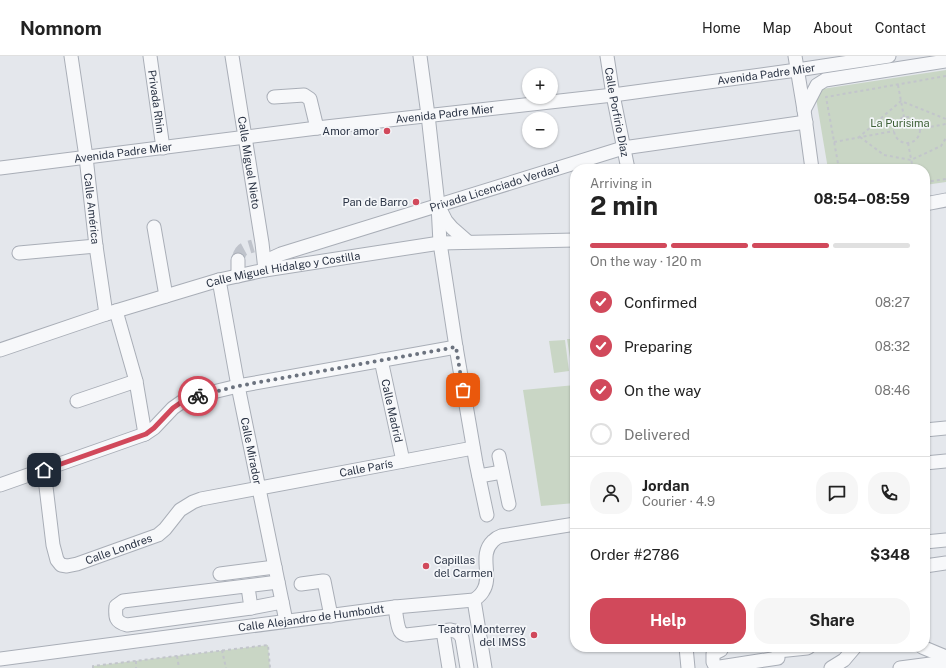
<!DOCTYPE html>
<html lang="en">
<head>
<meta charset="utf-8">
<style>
	body { margin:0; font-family:"Public Sans",sans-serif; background:#f6f6f6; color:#222; height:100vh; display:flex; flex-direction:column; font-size:15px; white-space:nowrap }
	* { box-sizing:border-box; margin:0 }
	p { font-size:13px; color:#767676 }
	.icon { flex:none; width:22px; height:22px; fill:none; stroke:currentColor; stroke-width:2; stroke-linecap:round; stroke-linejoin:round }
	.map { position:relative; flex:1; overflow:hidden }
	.side { position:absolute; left:570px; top:108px; width:360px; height:488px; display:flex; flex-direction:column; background:#fff; border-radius:16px; box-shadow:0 1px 3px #0004 }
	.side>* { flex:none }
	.tools { position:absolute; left:522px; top:12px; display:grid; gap:8px }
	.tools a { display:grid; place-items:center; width:36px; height:36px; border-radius:50%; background:#fff; box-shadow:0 1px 3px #0004; font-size:20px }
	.pin { position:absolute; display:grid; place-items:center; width:34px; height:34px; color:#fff; margin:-17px; border-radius:8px; box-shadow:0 2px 6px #0006 }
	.courier { position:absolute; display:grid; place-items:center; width:40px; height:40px; margin:-20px; border:3px solid #d1495b; border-radius:50%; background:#fff; color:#222; box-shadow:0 1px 5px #0007 }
	.overview em { font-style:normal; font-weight:700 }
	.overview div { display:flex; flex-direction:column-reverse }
	.overview { display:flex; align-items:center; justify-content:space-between; height:68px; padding:0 20px }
	h1 { font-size:26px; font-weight:700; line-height:30px }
	.bar { display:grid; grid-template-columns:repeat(4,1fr); gap:6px 4px; align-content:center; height:48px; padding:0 20px }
	.bar i { height:5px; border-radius:3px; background:#e0e0e0 }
	.bar .active { background:#d1495b }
	.bar p { grid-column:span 4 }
	.line { display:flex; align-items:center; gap:10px; padding:0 20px; border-top:1px solid #e0e0e0 }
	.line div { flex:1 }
	.round { display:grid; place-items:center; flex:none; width:42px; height:42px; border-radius:16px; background:#f6f6f6 }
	ol { padding:0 20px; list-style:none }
	li { display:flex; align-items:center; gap:12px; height:44px }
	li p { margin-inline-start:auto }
	li .icon { padding:4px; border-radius:50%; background:#d1495b; color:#fff; stroke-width:4 }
	li:last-child { color:#767676 }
	li i { width:22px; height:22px; border:2px solid #e0e0e0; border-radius:50% }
	.primary-button { display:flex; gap:8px; margin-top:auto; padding:8px 20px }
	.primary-button a { flex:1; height:46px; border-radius:16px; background:#d1495b; color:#fff; font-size:16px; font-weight:700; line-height:46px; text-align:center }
	.primary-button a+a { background:#f6f6f6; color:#222 }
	header { display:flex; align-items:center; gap:24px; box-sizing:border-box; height:56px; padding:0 20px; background:#fff; border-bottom:1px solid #e0e0e0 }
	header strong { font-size:19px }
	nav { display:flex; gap:22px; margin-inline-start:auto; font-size:14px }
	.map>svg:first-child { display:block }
	.green { fill:#c9d6c5 }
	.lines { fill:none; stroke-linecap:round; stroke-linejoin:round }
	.minor-tunnel { stroke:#bfc3cb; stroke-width:13; stroke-dasharray:13 6; stroke-linecap:butt }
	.minor-casing { stroke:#a9aeb7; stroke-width:15 }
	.path { stroke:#c2c5cb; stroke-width:2; stroke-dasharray:3 3; stroke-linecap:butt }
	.minor { stroke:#f7f8fa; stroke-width:13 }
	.done { stroke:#6c737f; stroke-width:4; stroke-dasharray:0 7.2 }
	.route { stroke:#d1495b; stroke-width:5 }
	.poi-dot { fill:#d1495b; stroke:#f4f6f9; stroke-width:1.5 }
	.labels { text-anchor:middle; stroke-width:3.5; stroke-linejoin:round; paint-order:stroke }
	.street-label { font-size:11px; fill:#2b3445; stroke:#f4f6f9 }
	.park-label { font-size:11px; fill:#3f6138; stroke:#f4f6f9 }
	.poi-label { font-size:11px; fill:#2b3445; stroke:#f4f6f9; text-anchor:end }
</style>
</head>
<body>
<header>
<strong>Nomnom</strong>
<nav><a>Home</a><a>Map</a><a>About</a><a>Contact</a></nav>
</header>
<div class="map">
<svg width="946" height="612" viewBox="0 0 946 612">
	<rect width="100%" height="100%" fill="#e4e7ec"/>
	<g class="green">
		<polygon points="946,14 946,126 925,129 925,113 828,113 816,42 822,33"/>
		<polygon points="567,283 575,283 575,315 572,315"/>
		<polygon points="565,284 569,315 554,317 549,285"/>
		<polygon points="575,329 575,447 541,450 523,334"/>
		<polygon points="268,589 270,612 93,612 93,610"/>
	</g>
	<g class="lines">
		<path class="minor-tunnel" d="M238 204C240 193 243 193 253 190"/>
		<g class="minor-casing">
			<g id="minor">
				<path id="s1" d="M71 0 86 101 96 190 106 258"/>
				<path id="s2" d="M150 0 163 92"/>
				<path id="s3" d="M232 0 262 187 265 214"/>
				<polyline points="420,0 428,59 438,149 440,187 456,291 476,407 487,459"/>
				<path id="s4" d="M607 0 613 39 628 113"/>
				<polyline points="795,0 804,54 812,113"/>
				<polyline points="274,41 304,39 310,43 317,72"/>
				<polyline points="804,54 817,29 825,24 946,5"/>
				<path id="s5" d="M0 112 317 72 613 39 797 14 889 0"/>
				<polyline points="925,148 946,144"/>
				<polyline points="440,153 446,165 452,172 468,186"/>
				<polyline points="154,171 166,240"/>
				<polyline points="19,197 96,190"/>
				<path id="s6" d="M268 213V207L270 203 281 198 623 92 806 66"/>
				<polyline points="238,220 238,204"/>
				<path id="s7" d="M219 224 238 330 286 565"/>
				<polyline points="116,255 136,325 145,378"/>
				<path id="s8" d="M0 294 106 258 219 224 265 214 440 187 575 184"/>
				<path id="s9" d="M381 304 403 405"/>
				<polyline points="77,345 136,325"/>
				<polyline points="925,374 946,372"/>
				<polyline points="499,400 509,448"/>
				<polyline points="925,407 946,405"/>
				<path id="s10" d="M44 414 53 489 57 504 61 509 67 510 77 508 158 479 165 473 180 454 193 446 201 443 473 392"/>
				<polyline points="479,420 502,416"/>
				<polyline points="0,429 145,378 154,372 173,352 183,345 192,341 238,330 456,291"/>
				<polyline points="925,486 946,484"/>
				<polyline points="925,510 946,507"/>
				<polyline points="220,518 275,511"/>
				<polyline points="301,528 323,525 324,525 331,560"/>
				<path d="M248 531 251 552 127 569C115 566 115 561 116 550L123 545 278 526"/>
				<polyline points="474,544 485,612"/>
				<path d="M395 551C396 557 397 570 400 575 402 578 403 578 406 579L450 574C456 575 459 576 462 582L467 612"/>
				<polyline points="251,552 282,546"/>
				<polyline points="443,575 449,612"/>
				<polyline points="686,591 688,612"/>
				<polyline points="720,591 721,594 713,598 713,606 715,610 720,611 778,602"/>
				<polyline points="922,591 946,601"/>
				<polyline points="778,595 807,592 809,591"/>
				<path id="s11" d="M0 603 395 551 474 544C478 541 481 539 483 535 493 520 478 499 493 485 495 483 498 481 501 480L575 468"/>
				<polyline points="831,612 844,604 855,591"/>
				<polyline points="900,612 946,606"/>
			</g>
		</g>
		<g class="path">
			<polyline points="898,29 904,61"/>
			<circle cx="907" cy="74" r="13"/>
			<polyline points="919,73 946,68"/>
			<polyline points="860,81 884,99 911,104 941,90 946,82"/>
			<polyline points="858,82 901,45 946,63"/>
			<polyline points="834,86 894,75"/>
			<polyline points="908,87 913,113"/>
			<polyline points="839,113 826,41 946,20"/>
			<polyline points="925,126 946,123"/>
			<polyline points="222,594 226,612"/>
			<polyline points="177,600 179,612"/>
			<polyline points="136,605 136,612"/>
			<polyline points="93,612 93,610 268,589 270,612"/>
		</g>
		<use href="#minor" class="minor"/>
	</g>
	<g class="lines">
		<polyline class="done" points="198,340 238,330 456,291 463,334"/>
		<polyline class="route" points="44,414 146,378 154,372 173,352 183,345 198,340"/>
	</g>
	<g class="poi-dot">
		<circle cx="387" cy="75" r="4"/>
		<circle cx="416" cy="146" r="4"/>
		<circle cx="426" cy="510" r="4"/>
		<circle cx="534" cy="579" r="4"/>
	</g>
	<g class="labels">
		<g class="street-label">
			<text dy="4" stroke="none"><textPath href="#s5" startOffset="772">Avenida Padre Mier</textPath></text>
			<text dy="4" stroke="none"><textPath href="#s2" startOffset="46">Privada Rhin</textPath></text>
			<text dy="4" stroke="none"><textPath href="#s5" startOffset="448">Avenida Padre Mier</textPath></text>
			<text dy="4" stroke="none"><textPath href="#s4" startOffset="57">Calle Porfirio Díaz</textPath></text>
			<text dy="4" stroke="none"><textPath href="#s5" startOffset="124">Avenida Padre Mier</textPath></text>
			<text dy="4" stroke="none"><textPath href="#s3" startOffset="108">Calle Miguel Nieto</textPath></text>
			<text dy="4" stroke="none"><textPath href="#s6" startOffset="246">Privada Licenciado Verdad</textPath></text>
			<text dy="4" stroke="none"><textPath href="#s1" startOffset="154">Calle América</textPath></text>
			<text dy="4" stroke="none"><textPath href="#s8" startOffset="295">Calle Miguel Hidalgo y Costilla</textPath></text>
			<text dy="4" stroke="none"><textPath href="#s9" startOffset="52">Calle Madrid</textPath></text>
			<text dy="4" stroke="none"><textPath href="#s7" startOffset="174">Calle Mirador</textPath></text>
			<text dy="4" stroke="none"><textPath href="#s10" startOffset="425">Calle París</textPath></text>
			<text dy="4" stroke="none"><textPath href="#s10" startOffset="158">Calle Londres</textPath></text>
			<text dy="4" stroke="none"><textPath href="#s11" startOffset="314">Calle Alejandro de Humboldt</textPath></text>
		</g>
		<g class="park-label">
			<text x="900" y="71">La Purisima</text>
		</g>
		<g class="poi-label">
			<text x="379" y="79">Amor amor</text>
			<text x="408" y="150">Pan de Barro</text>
			<text x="434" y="508" text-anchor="start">Capillas<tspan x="434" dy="13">del Carmen</tspan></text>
			<text x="526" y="577">Teatro Monterrey<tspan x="526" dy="13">del IMSS</tspan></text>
		</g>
	</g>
</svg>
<div class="tools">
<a>+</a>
<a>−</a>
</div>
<div class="pin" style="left:463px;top:334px;background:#ea580c"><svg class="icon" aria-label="bag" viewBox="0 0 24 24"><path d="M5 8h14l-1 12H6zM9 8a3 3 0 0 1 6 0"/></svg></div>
<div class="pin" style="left:44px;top:414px;background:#1f2937"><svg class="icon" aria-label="home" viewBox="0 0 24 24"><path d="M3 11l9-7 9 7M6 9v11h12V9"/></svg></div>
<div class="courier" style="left:198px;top:340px"><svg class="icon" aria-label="bike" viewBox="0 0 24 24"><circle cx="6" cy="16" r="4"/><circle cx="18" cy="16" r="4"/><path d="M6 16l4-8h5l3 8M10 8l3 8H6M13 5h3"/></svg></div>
<section class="side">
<div class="overview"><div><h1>2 min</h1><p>Arriving in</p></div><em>08:54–08:59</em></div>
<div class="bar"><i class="active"></i><i class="active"></i><i class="active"></i><i></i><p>On the way · 120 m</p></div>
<ol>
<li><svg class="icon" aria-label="check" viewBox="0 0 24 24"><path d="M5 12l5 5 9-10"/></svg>Confirmed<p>08:27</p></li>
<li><svg class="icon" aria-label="check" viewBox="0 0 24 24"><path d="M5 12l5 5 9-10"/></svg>Preparing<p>08:32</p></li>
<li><svg class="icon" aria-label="check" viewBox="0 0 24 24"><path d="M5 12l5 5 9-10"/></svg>On the way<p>08:46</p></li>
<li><i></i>Delivered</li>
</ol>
<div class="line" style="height:72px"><a class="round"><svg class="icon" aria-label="person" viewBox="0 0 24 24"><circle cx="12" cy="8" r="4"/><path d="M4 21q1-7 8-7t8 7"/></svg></a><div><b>Jordan</b><p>Courier · 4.9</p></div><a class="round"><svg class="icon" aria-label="chat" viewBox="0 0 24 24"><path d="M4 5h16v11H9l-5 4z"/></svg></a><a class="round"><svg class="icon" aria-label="phone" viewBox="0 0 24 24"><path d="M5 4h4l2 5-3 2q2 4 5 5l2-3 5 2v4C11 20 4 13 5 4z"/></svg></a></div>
<div class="line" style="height:52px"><div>Order #2786</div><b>$348</b></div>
<div class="primary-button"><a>Help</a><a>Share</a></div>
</section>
</div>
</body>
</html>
